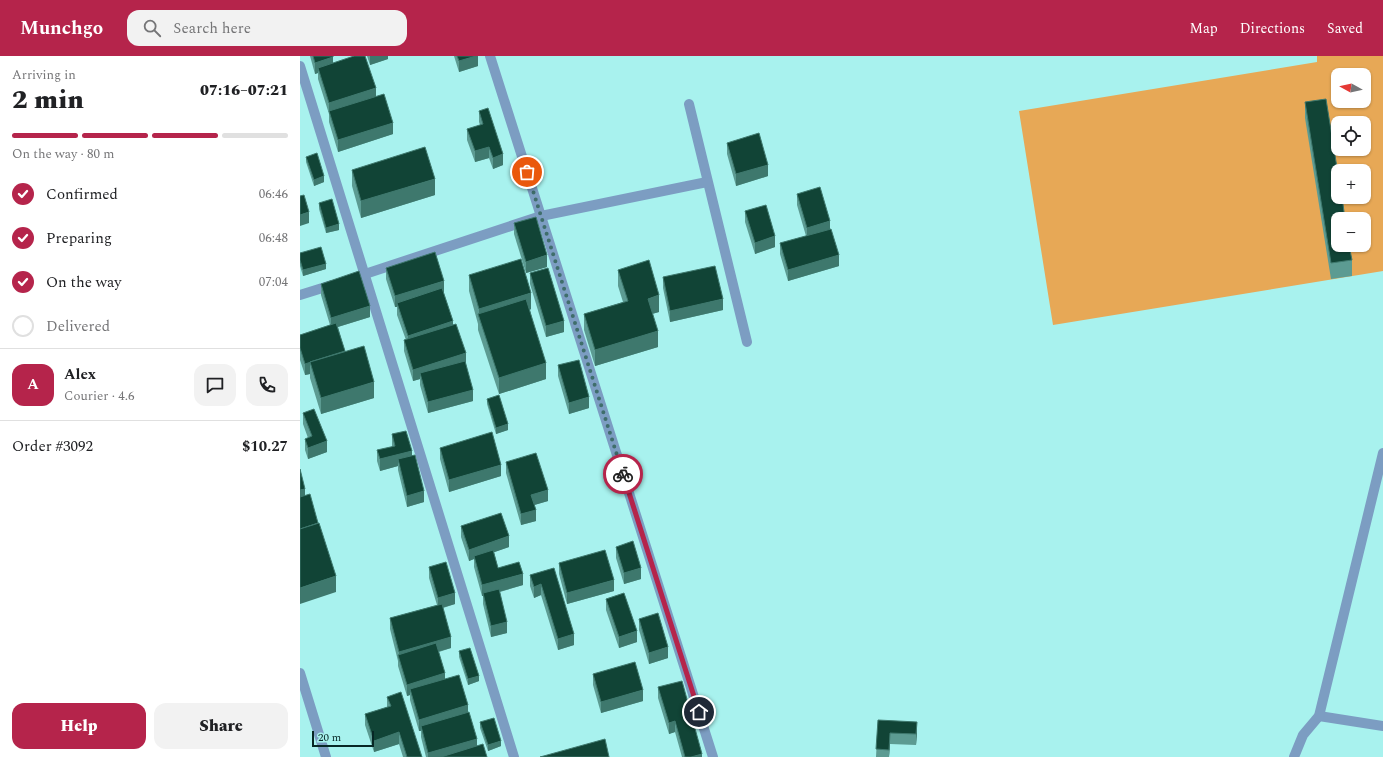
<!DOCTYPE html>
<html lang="en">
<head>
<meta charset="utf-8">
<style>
	body { margin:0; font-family:Spectral,serif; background:#f2f2f2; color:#202124; height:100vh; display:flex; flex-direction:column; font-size:15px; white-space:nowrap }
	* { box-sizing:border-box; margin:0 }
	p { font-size:13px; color:#757577 }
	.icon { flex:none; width:22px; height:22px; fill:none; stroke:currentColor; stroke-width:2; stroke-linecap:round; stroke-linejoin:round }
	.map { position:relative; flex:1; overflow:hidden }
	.side { display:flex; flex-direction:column; background:#fff; width:300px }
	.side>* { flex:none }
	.needle { width:26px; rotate:278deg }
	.controls { position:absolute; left:1031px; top:12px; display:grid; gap:8px }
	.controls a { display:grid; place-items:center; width:40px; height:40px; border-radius:8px; background:#fff; box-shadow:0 1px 3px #0004; font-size:20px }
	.scale { position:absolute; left:12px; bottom:10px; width:62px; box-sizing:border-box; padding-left:4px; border:2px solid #072725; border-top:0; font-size:11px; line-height:14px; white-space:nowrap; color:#072725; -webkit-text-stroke:3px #a8f2ee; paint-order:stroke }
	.pin { position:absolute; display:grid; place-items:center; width:34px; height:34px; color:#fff; margin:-17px; border:2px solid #fff; border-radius:50%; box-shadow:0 1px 4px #0007 }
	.courier { position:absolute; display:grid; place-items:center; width:40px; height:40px; margin:-20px; border:3px solid #b5244b; border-radius:50%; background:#fff; color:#222; box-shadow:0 1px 5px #0007 }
	.summary em { font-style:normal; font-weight:800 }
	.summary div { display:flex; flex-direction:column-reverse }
	.summary { display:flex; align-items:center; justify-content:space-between; height:68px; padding:0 12px }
	h1 { font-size:26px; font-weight:800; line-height:30px }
	.bar { display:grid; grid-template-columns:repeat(4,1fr); gap:6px 4px; align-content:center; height:48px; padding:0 12px }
	.bar i { height:5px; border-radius:3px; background:#e0e0e0 }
	.bar .current { background:#b5244b }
	.bar p { grid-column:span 4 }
	.line { display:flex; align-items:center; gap:10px; padding:0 12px; border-top:1px solid #e0e0e0 }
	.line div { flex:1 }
	.round { display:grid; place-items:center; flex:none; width:42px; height:42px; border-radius:12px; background:#f2f2f2 }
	ol { padding:0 12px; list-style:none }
	li { display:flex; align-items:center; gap:12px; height:44px }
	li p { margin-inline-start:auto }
	li .icon { padding:4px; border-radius:50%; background:#b5244b; color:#fff; stroke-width:4 }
	li:last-child { color:#757577 }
	li i { width:22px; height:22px; border:2px solid #e0e0e0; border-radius:50% }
	.cta { display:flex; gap:8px; margin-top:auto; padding:8px 12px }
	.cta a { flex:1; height:46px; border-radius:12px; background:#b5244b; color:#fff; font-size:16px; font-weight:800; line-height:46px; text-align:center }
	.cta a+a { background:#f2f2f2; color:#202124 }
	header { display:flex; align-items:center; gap:24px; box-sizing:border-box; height:56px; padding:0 20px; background:#b5244b; color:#fff }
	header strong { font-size:19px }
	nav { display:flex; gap:22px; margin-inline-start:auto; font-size:14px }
	.search { width:280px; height:36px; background:#f2f2f2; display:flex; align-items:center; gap:10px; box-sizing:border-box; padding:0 14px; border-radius:12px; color:#757577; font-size:15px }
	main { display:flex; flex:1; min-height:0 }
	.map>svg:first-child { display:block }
	.green { fill:#e7a856; fill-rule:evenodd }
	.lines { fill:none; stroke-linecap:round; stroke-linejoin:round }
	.minor { stroke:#7c9dc2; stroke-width:10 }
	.wall { fill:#5c9b92 }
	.shaded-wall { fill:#3e786d }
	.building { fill:#114436; stroke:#3e786d }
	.done { stroke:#3f6e6b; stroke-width:4; stroke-dasharray:0 7.2 }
	.route { stroke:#b5244b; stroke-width:5 }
</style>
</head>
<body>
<header>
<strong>Munchgo</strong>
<div class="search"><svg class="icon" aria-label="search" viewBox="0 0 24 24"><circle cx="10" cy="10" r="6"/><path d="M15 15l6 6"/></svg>Search here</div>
<nav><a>Map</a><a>Directions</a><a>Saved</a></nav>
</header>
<main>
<section class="side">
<div class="summary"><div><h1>2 min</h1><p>Arriving in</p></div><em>07:16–07:21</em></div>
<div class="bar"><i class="current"></i><i class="current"></i><i class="current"></i><i></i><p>On the way · 80 m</p></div>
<ol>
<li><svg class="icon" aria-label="check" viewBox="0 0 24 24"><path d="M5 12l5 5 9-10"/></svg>Confirmed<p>06:46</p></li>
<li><svg class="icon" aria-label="check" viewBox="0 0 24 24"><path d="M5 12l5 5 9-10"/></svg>Preparing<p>06:48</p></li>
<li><svg class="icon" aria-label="check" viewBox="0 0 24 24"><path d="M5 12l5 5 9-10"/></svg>On the way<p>07:04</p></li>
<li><i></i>Delivered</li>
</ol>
<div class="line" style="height:72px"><b class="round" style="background:#b5244b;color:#fff">A</b><div><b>Alex</b><p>Courier · 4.6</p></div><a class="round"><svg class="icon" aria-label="chat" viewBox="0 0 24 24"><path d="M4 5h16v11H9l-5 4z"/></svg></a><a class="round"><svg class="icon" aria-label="phone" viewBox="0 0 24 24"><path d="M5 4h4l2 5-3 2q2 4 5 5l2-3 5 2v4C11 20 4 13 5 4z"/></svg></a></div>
<div class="line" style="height:52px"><div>Order #3092</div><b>$10.27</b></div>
<div class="cta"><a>Help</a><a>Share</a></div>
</section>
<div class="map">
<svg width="1083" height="701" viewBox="0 0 1083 701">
	<rect width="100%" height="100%" fill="#a8f2ee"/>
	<path class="green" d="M1017 0H1083V215L753 269 719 55 1017 6ZM1038 19H1064V45H1038ZM1038 67H1064V93H1038ZM1038 115H1064V141H1038ZM1038 163H1064V189H1038Z"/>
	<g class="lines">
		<g class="minor">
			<polyline points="190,0 413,701"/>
			<polyline points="0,10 214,701"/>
			<polyline points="389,48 447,286"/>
			<polyline points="59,220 241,160 407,126"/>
			<polyline points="0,239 32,229"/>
			<polyline points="0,617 26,701"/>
			<polyline points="1019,660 1083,670"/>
			<polyline points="994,701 1003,679 1019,660 1083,397"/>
		</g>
	</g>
	<g class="wall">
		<polygon points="10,0 33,0 33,7 76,40 93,78 38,96 29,66 29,58 18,23 18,17 15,18"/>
		<polygon points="67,0 88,0 88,3 70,9"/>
		<polygon points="154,0 178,0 178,10 159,16"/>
		<polygon points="1005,46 1052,204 1052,220 1031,223 1005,62"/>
		<polygon points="179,55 203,109 193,113 189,102 175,106 167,84 167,73 180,69 179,66"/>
		<polygon points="427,87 468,120 436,130 427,98"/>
		<polygon points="6,101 24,126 14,130 6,106"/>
		<polygon points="52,114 135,139 61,162 52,130"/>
		<polygon points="497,138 530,173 539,210 488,225 480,198 480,187 506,180 497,149"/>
		<polygon points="19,147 39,174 26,177 19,153"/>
		<polygon points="445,155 475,191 455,198 445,166"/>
		<polygon points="214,167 247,211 226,217 214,178"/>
		<polygon points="0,197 26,213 3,220 0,210"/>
		<polygon points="86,212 144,236 143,236 153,269 166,308 173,345 128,357 120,329 120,323 113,325 104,295 104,284 106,284 97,259 97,251 95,251 86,223"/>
		<polygon points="318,214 359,256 352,258 358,291 295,310 284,274 284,258 323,246 318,230"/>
		<polygon points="230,217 264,276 246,281 230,228"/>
		<polygon points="169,219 231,253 230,254 246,323 199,338 178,274 178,268 169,235"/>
		<polygon points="363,221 423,254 370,266 363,232"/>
		<polygon points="21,228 70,261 38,271 45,296 74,342 21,358 10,322 10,318 5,319 0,304 0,279 30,269 21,239"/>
		<polygon points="258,309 289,352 269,358 258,320"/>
		<polygon points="187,343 208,374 196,378 187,348"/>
		<polygon points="3,357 27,396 8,403 5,394 5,383 8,382 3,368"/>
		<polygon points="92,378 112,399 124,446 107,451 98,414 98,410 80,415 77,405 77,394 92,391"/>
		<polygon points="140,392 201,420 149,436 140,403"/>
		<polygon points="206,406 248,445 234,449 236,465 221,469 206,417"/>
		<polygon points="161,470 209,491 194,496 198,512 223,529 200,536 207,577 191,581 183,548 183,540 182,540 174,511 174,503 169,505 161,481"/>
		<polygon points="316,491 341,523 324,528 316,502"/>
		<polygon points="259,507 314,535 267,548 259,518"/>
		<polygon points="129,511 155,548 143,552 151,592 139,596 145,623 168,656 177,690 187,701 126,701 121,681 121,675 119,675 110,644 110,639 107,640 98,610 98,605 90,573 90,562 137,549 129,522"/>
		<polygon points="254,512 274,589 258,594 241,539 234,542 230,530 230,519"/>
		<polygon points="306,543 337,586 319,592 306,554"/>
		<polygon points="339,563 368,602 349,608 339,574"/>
		<polygon points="159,595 179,625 168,629 159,601"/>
		<polygon points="293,618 343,645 301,657 293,629"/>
		<polygon points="358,631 402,701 382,701 375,676 369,678 358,642"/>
		<polygon points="87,641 122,701 103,701 99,688 74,696 65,669 65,658 87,651"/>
		<polygon points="578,664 617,677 616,689 590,688 589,701 576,701"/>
		<polygon points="180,666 201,690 188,695 180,672"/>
	</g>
	<g class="shaded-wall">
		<polygon points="70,0 88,0 88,3 70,9"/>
		<polygon points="176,0 178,0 178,10 159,16 159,5"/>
		<polygon points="33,1 33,12 18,12 18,17 15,18 15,7"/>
		<polygon points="76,32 76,43 29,55 29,47"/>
		<polygon points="93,67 93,78 38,96 38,84"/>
		<polygon points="189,91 189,102 175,106 175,95"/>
		<polygon points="203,98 203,109 193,113 193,102"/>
		<polygon points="468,109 468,120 436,130 436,118"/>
		<polygon points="24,120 24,126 14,130 14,124"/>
		<polygon points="135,123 135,139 61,162 61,145"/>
		<polygon points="9,156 9,167 0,170 0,159"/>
		<polygon points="530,165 530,176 507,183 507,172"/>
		<polygon points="39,168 39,174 26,177 26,172"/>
		<polygon points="475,180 475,191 455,198 455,187"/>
		<polygon points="247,199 247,211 226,217 226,206"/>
		<polygon points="539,199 539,210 488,225 488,214"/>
		<polygon points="26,208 26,213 3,220 3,214"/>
		<polygon points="144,225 144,236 98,250 97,247 97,251 95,251 95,240"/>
		<polygon points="231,237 231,253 182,268 179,259 179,253"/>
		<polygon points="359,239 359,256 348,259 348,243"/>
		<polygon points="423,243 423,254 370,266 370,255"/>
		<polygon points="70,250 70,261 31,273 31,262"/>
		<polygon points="153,265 153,276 108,291 108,280"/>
		<polygon points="264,265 264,276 246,281 246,270"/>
		<polygon points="358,275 358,291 295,310 295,294"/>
		<polygon points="166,297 166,308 120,317 120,323 113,325 113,314"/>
		<polygon points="10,306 10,318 5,319 5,308"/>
		<polygon points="246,307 246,323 199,338 199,322"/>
		<polygon points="74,326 74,342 21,358 21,342"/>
		<polygon points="173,334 173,345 128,357 128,346"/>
		<polygon points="289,341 289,352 269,358 269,347"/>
		<polygon points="208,368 208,374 196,378 196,372"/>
		<polygon points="27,385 27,396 8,403 8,392"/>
		<polygon points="112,395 112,406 98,403 98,410 80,415 80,403"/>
		<polygon points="201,409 201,420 149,436 149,424"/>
		<polygon points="5,433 5,444 0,445 0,434"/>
		<polygon points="248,434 248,445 231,450 231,439"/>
		<polygon points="124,435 124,446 107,451 107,440"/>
		<polygon points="236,454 236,465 221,469 221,458"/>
		<polygon points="209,480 209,491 175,503 174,500 174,503 169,505 169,494"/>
		<polygon points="341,512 341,523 324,528 324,517"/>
		<polygon points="223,518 223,529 184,540 183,537 183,540 182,540 182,529"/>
		<polygon points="36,520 36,536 0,548 0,532"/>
		<polygon points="314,524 314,535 267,548 267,537"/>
		<polygon points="241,528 241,539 234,542 234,531"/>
		<polygon points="155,537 155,548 138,553 138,542"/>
		<polygon points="207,566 207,577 191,581 191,570"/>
		<polygon points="337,575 337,586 319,592 319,581"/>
		<polygon points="274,578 274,589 258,594 258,583"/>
		<polygon points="151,581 151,592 101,606 99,600 99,596"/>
		<polygon points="368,591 368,602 349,608 349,597"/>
		<polygon points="145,617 145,628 110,633 110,639 107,640 107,629"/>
		<polygon points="179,620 179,625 168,629 168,623"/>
		<polygon points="343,634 343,645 301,657 301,646"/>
		<polygon points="168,649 168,660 121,670 121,675 119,675 119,664"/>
		<polygon points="375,665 375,676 369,678 369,667"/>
		<polygon points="617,666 617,677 616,689 616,678"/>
		<polygon points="99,676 99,688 74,696 74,685"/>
		<polygon points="590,677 590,688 589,701 589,694"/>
		<polygon points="177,683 177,694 153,701 128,701 128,697"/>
		<polygon points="201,685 201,690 188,695 188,689"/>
		<polygon points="402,698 402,701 391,701"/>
	</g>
	<g class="building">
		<polygon points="13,0 33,0 33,1 15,7"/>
		<polygon points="54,0 65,0 76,32 29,47 18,12"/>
		<polygon points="157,0 176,0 159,5"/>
		<polygon points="84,38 93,67 38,84 29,55"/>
		<polygon points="1026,43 1038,118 1038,141 1042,141 1045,163 1038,163 1038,189 1049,189 1052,204 1031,207 1005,46"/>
		<polygon points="188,52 203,98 193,102 189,91 175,95 167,73 183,68 179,55"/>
		<polygon points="459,77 468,109 436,118 427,87"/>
		<polygon points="125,91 135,123 61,145 52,114"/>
		<polygon points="17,97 24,120 14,124 6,101"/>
		<polygon points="520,131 530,165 507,172 497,138"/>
		<polygon points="4,139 9,156 0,159 0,140"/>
		<polygon points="32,143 39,168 26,172 19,147"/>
		<polygon points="466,149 475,180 455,187 445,155"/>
		<polygon points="236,161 247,199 226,206 214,167"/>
		<polygon points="531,173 539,199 488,214 480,187"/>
		<polygon points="21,191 26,208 3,214 0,204 0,197"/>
		<polygon points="135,196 144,225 95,240 86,212"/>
		<polygon points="221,203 231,237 179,253 169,219"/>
		<polygon points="349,204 359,239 348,243 358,275 295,294 284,258 328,245 318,214"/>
		<polygon points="415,210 423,243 370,255 363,221"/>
		<polygon points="248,212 264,265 246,270 230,217"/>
		<polygon points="59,215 70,250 31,262 21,228"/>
		<polygon points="142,232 153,265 108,280 97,247"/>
		<polygon points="226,243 246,307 199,322 178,258"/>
		<polygon points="36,267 45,295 10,306 11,306 5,308 0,292 0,279"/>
		<polygon points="156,268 166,297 113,314 104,284"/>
		<polygon points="64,290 74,326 21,342 10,306"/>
		<polygon points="279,304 289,341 269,347 258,309"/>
		<polygon points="165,305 173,334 128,346 120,317"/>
		<polygon points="199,339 208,368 196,372 187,343"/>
		<polygon points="14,353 27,385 8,392 5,383 12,380 3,357"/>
		<polygon points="106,375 112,395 80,403 77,394 95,390 92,378"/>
		<polygon points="192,376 201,409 149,424 140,392"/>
		<polygon points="236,397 248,434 231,439 236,454 221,458 206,406"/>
		<polygon points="115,399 124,435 107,440 98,403"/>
		<polygon points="0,413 5,433 0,434"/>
		<polygon points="10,438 18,467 0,473 0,441"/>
		<polygon points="201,457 209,480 169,494 161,470"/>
		<polygon points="19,467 36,520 0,532 0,473"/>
		<polygon points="333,485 341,512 324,517 316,491"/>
		<polygon points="193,494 198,512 219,506 223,518 182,529 174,500"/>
		<polygon points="305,494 314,524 267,537 259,507"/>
		<polygon points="146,506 155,537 138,542 129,511"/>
		<polygon points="254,512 274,578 258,583 241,528 234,531 230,519"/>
		<polygon points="199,533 207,566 191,570 183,537"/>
		<polygon points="324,537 337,575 319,581 306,543"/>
		<polygon points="142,548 151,581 99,596 90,562"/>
		<polygon points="358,557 368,591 349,597 339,563"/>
		<polygon points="136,587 145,617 107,629 98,599"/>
		<polygon points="170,592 179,620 168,623 159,595"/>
		<polygon points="335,606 343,634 301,646 293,618"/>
		<polygon points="159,619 168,649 119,664 110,633"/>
		<polygon points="382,625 402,698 391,701 385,701 375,665 369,667 358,631"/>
		<polygon points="101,636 122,701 107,701 99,676 74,685 65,658 91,650 87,641"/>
		<polygon points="169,656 177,683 128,697 121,670"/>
		<polygon points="194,662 201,685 188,689 180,666"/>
		<polygon points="578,664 617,666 616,678 590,677 589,694 576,693"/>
		<polygon points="305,683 309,701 240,701"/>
		<polygon points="183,688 187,701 141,701"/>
	</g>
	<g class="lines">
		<polyline class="done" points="227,116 323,418"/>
		<polyline class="route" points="323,418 399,656"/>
	</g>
</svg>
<div class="controls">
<a><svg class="needle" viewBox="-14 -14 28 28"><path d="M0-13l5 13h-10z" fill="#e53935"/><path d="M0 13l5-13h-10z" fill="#757577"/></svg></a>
<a><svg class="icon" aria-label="locate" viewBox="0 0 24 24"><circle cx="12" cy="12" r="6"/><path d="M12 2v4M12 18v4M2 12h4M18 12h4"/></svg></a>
<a>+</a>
<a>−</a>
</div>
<div class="scale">20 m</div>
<div class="pin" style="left:227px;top:116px;background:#ea580c"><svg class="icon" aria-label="bag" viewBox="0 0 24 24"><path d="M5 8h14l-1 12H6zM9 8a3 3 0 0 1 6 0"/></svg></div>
<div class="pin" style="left:399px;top:656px;background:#1f2937"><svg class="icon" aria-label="home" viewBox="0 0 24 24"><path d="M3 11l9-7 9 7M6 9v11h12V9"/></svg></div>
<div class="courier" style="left:323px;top:418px"><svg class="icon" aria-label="bike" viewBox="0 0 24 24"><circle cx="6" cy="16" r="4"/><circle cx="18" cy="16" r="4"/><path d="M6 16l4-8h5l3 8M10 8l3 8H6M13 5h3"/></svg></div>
</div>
</main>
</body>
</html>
